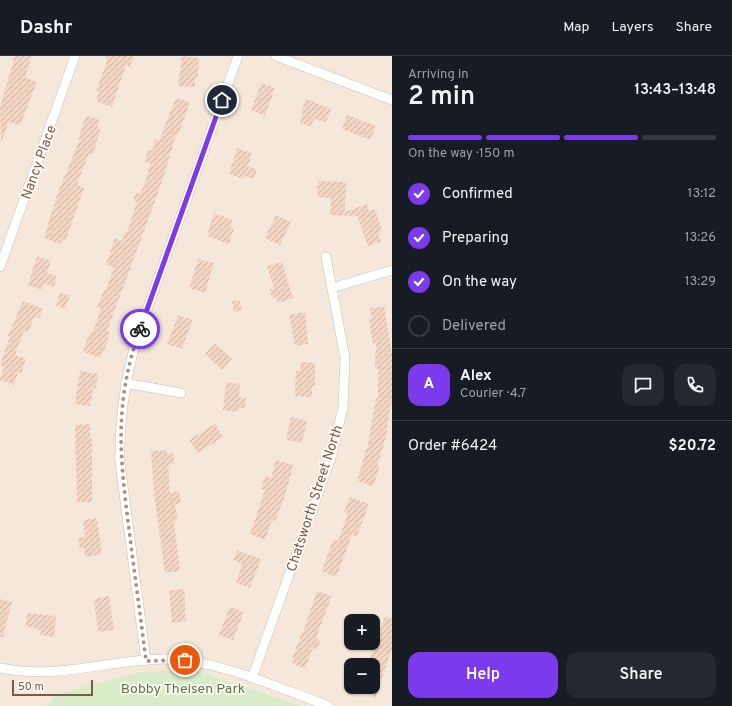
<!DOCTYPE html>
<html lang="en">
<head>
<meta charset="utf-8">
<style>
	body { margin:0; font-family:Overpass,sans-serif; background:#242831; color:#f1f3f6; height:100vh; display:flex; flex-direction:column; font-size:15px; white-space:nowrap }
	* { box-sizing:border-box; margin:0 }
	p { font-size:13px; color:#9ea1a6 }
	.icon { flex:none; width:22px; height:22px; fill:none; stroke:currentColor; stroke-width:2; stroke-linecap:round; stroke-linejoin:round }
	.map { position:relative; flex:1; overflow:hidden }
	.details { display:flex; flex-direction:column; background:#171b24; width:340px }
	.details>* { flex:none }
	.fabs { position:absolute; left:344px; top:558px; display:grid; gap:8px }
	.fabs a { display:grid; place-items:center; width:36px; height:36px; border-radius:8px; background:#171b24; box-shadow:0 1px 3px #0004; font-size:20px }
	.scale { position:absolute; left:12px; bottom:10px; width:81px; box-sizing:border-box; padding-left:4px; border:2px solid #7a5c4d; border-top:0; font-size:11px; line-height:14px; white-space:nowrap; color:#7a5c4d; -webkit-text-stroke:3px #fffaf3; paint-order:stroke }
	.pin { position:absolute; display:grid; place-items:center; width:34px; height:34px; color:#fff; margin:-17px; border:2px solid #fff; border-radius:50%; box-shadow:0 1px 4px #0007 }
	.courier { position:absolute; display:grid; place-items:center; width:40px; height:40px; margin:-20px; border:3px solid #7c3aed; border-radius:50%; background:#fff; color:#222; box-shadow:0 1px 5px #0007 }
	.head em { font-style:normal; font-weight:600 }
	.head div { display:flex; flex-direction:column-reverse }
	.head { display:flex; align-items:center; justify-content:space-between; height:68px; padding:0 16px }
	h1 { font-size:26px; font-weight:600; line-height:30px }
	.bar { display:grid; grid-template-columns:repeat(4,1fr); gap:6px 4px; align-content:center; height:48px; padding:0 16px }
	.bar i { height:5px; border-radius:3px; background:#363941 }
	.bar .current { background:#7c3aed }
	.bar p { grid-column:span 4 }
	.line { display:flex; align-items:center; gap:10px; padding:0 16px; border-top:1px solid #363941 }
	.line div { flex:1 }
	.round { display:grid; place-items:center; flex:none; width:42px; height:42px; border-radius:12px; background:#242831 }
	ol { padding:0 16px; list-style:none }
	li { display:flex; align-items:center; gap:12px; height:44px }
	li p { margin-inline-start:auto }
	li .icon { padding:4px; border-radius:50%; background:#7c3aed; color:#fff; stroke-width:4 }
	li:last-child { color:#9ea1a6 }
	li i { width:22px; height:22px; border:2px solid #363941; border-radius:50% }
	.action { display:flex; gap:8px; margin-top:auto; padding:8px 16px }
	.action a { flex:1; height:46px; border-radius:12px; background:#7c3aed; color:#fff; font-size:16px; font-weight:600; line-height:46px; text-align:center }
	.action a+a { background:#242831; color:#f1f3f6 }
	header { display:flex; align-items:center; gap:24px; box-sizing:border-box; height:56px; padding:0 20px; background:#171b24; border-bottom:1px solid #363941 }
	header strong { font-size:19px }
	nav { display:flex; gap:22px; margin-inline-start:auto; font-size:14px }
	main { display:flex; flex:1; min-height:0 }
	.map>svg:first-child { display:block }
	.residential { fill:#f5e8da; fill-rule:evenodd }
	.green { fill:#d8ecc9 }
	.building { fill:url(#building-hatch) }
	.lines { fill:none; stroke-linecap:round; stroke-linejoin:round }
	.minor-casing { stroke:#d1beb0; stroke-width:10 }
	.minor { stroke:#fff; stroke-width:9 }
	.done { stroke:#a89285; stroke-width:4; stroke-dasharray:0 7.2 }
	.route { stroke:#7c3aed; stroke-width:5 }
	.labels { text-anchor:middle; stroke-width:3.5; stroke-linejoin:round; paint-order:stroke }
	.street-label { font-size:14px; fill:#7a5c4d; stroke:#fffaf3 }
	.park-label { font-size:14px; fill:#537a41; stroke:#fffaf3 }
</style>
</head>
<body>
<header>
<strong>Dashr</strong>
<nav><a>Map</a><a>Layers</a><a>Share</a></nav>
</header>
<main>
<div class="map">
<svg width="392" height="650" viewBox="0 0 392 650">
	<defs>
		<pattern id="building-hatch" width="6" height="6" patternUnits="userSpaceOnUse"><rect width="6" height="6" fill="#f3d5c3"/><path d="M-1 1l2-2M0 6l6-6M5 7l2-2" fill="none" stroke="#cab0a1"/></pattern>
	</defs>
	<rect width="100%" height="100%" fill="#fdf6ec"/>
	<path class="residential" d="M0 0H392V650H302L194 614 57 638 45 650H0ZM351 565H373V587H351ZM351 609H373V631H351Z"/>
	<polygon class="green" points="194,614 302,650 45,650 57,638 142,616"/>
	<g class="building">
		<polygon points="15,0 32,0 25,21 37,26 20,70 9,66 1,87 0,51"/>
		<polygon points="104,0 134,0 130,11 126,9 112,51 96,45 99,36 96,35 108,3"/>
		<polygon points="182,0 199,2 198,21 195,21 195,31 178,30"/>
		<polygon points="261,27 275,32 265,60 251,54"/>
		<polygon points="176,42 190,46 183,66 178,79 176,79 163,123 107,275 110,276 105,293 100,302 83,296 88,280 89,280 91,276 93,276 101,252 97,251 104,234 106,234 114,212 106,208 115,182 122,185 125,175 127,176 137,146 133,144 136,137 140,138 148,118 150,108 144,106 149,93 152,95 155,84 159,85"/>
		<polygon points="306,43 331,53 326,66 314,63 311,71 300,67 303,57 301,56"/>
		<polygon points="347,59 376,70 371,84 342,73"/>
		<polygon points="86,60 100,64 97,72 100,74 93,99 89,97 77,129 84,132 66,184 62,183 60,188 44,182 57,139 80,83 78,83"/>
		<polygon points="237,92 252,97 248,111 257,113 254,123 244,120 243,123 229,118"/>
		<polygon points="318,125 346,126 345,156 367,148 369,155 375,153 382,175 378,177 381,185 368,190 357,160 330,159 331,142 317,141"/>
		<polygon points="214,157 233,164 230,171 234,173 229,188 207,180"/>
		<polygon points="276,159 291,166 280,189 265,182"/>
		<polygon points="37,200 51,205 47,217 57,220 54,231 44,228 42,234 28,229"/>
		<polygon points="198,203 214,207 205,237 189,232"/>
		<polygon points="282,206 293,242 278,247 276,241 272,243 270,233 274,233 267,210"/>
		<polygon points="60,236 70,240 65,253 56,249"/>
		<polygon points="240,244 242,254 234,256 232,245"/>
		<polygon points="23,245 43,253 39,262 35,260 28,276 24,275 15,299 26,303 21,317 18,316 14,329 0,324 4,311 0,309 10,280 8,280"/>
		<polygon points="384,250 392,298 392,342 385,385 377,409 380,410 373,430 357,425 368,388 376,342 378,343 378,313 375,313 376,287 373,288 369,263 372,263 370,252"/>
		<polygon points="305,256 308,288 295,290 289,259"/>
		<polygon points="178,259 193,264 182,293 167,288"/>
		<polygon points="215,287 232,303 222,314 205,298"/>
		<polygon points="301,306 315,307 315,330 312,330 312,341 295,340 296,315 300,315"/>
		<polygon points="80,315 98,318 96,333 93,332 90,350 75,348"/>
		<polygon points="226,326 240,328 239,341 246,342 245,352 239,352 238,356 223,354"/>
		<polygon points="291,361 307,365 302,387 286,384"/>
		<polygon points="90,368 90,383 92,383 92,446 77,446 75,369"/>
		<polygon points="215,368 223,381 198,397 189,384"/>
		<polygon points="167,394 167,398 174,397 174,408 168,408 170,437 179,435 181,447 175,448 178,464 174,465 180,515 165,517 154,436 151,395"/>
		<polygon points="276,404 293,409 285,440 275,465 272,464 265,484 250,478 265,434 261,433 265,420 271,422"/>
		<polygon points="350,441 369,448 357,481 352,479 336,521 322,515 333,483 338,485 348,457 344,456"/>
		<polygon points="97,462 102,498 85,501 84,492 80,493 78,482 85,481 83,464"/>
		<polygon points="237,494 261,503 250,532 236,527 242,508 233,504"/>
		<polygon points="184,533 186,565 172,567 169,534"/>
		<polygon points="317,535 332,540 316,582 320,585 317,593 313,592 305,613 292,607 293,603 292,602 302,577 303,577"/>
		<polygon points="109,540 114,574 98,576 94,543"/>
		<polygon points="0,543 12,546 3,581 0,581"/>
		<polygon points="230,551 244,556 233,584 219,579"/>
		<polygon points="27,557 56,560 54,581 40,579 41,574 26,570"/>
		<polygon points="385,561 392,563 392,593 374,646 373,609 368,609"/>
	</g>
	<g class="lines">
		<g class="minor-casing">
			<g id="minor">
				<polyline points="276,0 392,44"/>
				<polyline points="0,211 75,0"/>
				<polyline points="332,232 392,214"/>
				<polyline points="125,327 181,337"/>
				<path d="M146 605 120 407C119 362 125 322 138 279L238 0"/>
				<path d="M0 612C55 624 108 604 163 603 217 603 278 632 329 650"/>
				<polyline points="252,622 332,399 343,351 345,302 326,201"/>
			</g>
		</g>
		<use href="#minor" class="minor"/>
	</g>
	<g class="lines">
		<path class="done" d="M140 273C113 349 120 403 130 481 135 522 141 563 146 605L185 604"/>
		<polyline class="route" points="140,273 222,44"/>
	</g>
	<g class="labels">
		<g class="street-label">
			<text transform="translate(38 106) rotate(-70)" y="5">Nancy Place</text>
			<text transform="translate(314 442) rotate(-72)" y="5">Chatsworth Street North</text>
		</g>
		<g class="park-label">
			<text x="183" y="637">Bobby Theisen Park</text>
		</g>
	</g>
</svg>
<div class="fabs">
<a>+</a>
<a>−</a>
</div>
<div class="scale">50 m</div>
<div class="pin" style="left:185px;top:604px;background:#ea580c"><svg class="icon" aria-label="bag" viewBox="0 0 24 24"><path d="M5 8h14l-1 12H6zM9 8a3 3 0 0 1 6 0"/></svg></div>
<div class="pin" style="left:222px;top:44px;background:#1f2937"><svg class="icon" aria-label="home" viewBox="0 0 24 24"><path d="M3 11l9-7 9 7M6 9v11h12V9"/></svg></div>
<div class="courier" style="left:140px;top:273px"><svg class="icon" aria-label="bike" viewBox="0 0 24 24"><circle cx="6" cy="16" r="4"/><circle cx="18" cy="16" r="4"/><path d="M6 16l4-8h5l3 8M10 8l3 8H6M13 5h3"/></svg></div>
</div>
<section class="details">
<div class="head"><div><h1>2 min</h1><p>Arriving in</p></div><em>13:43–13:48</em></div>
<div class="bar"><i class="current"></i><i class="current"></i><i class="current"></i><i></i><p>On the way · 150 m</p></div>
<ol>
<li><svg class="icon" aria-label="check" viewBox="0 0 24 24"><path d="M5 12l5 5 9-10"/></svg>Confirmed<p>13:12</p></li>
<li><svg class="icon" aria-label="check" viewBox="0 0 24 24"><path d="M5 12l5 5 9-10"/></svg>Preparing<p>13:26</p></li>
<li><svg class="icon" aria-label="check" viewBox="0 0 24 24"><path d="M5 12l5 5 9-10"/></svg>On the way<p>13:29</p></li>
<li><i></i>Delivered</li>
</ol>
<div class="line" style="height:72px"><b class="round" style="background:#7c3aed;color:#fff">A</b><div><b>Alex</b><p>Courier · 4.7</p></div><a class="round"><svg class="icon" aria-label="chat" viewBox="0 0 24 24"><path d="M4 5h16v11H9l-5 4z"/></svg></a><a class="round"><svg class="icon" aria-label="phone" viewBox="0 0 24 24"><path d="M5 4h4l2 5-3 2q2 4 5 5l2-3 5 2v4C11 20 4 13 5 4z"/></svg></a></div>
<div class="line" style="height:52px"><div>Order #6424</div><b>$20.72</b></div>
<div class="action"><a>Help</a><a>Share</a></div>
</section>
</main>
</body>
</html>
